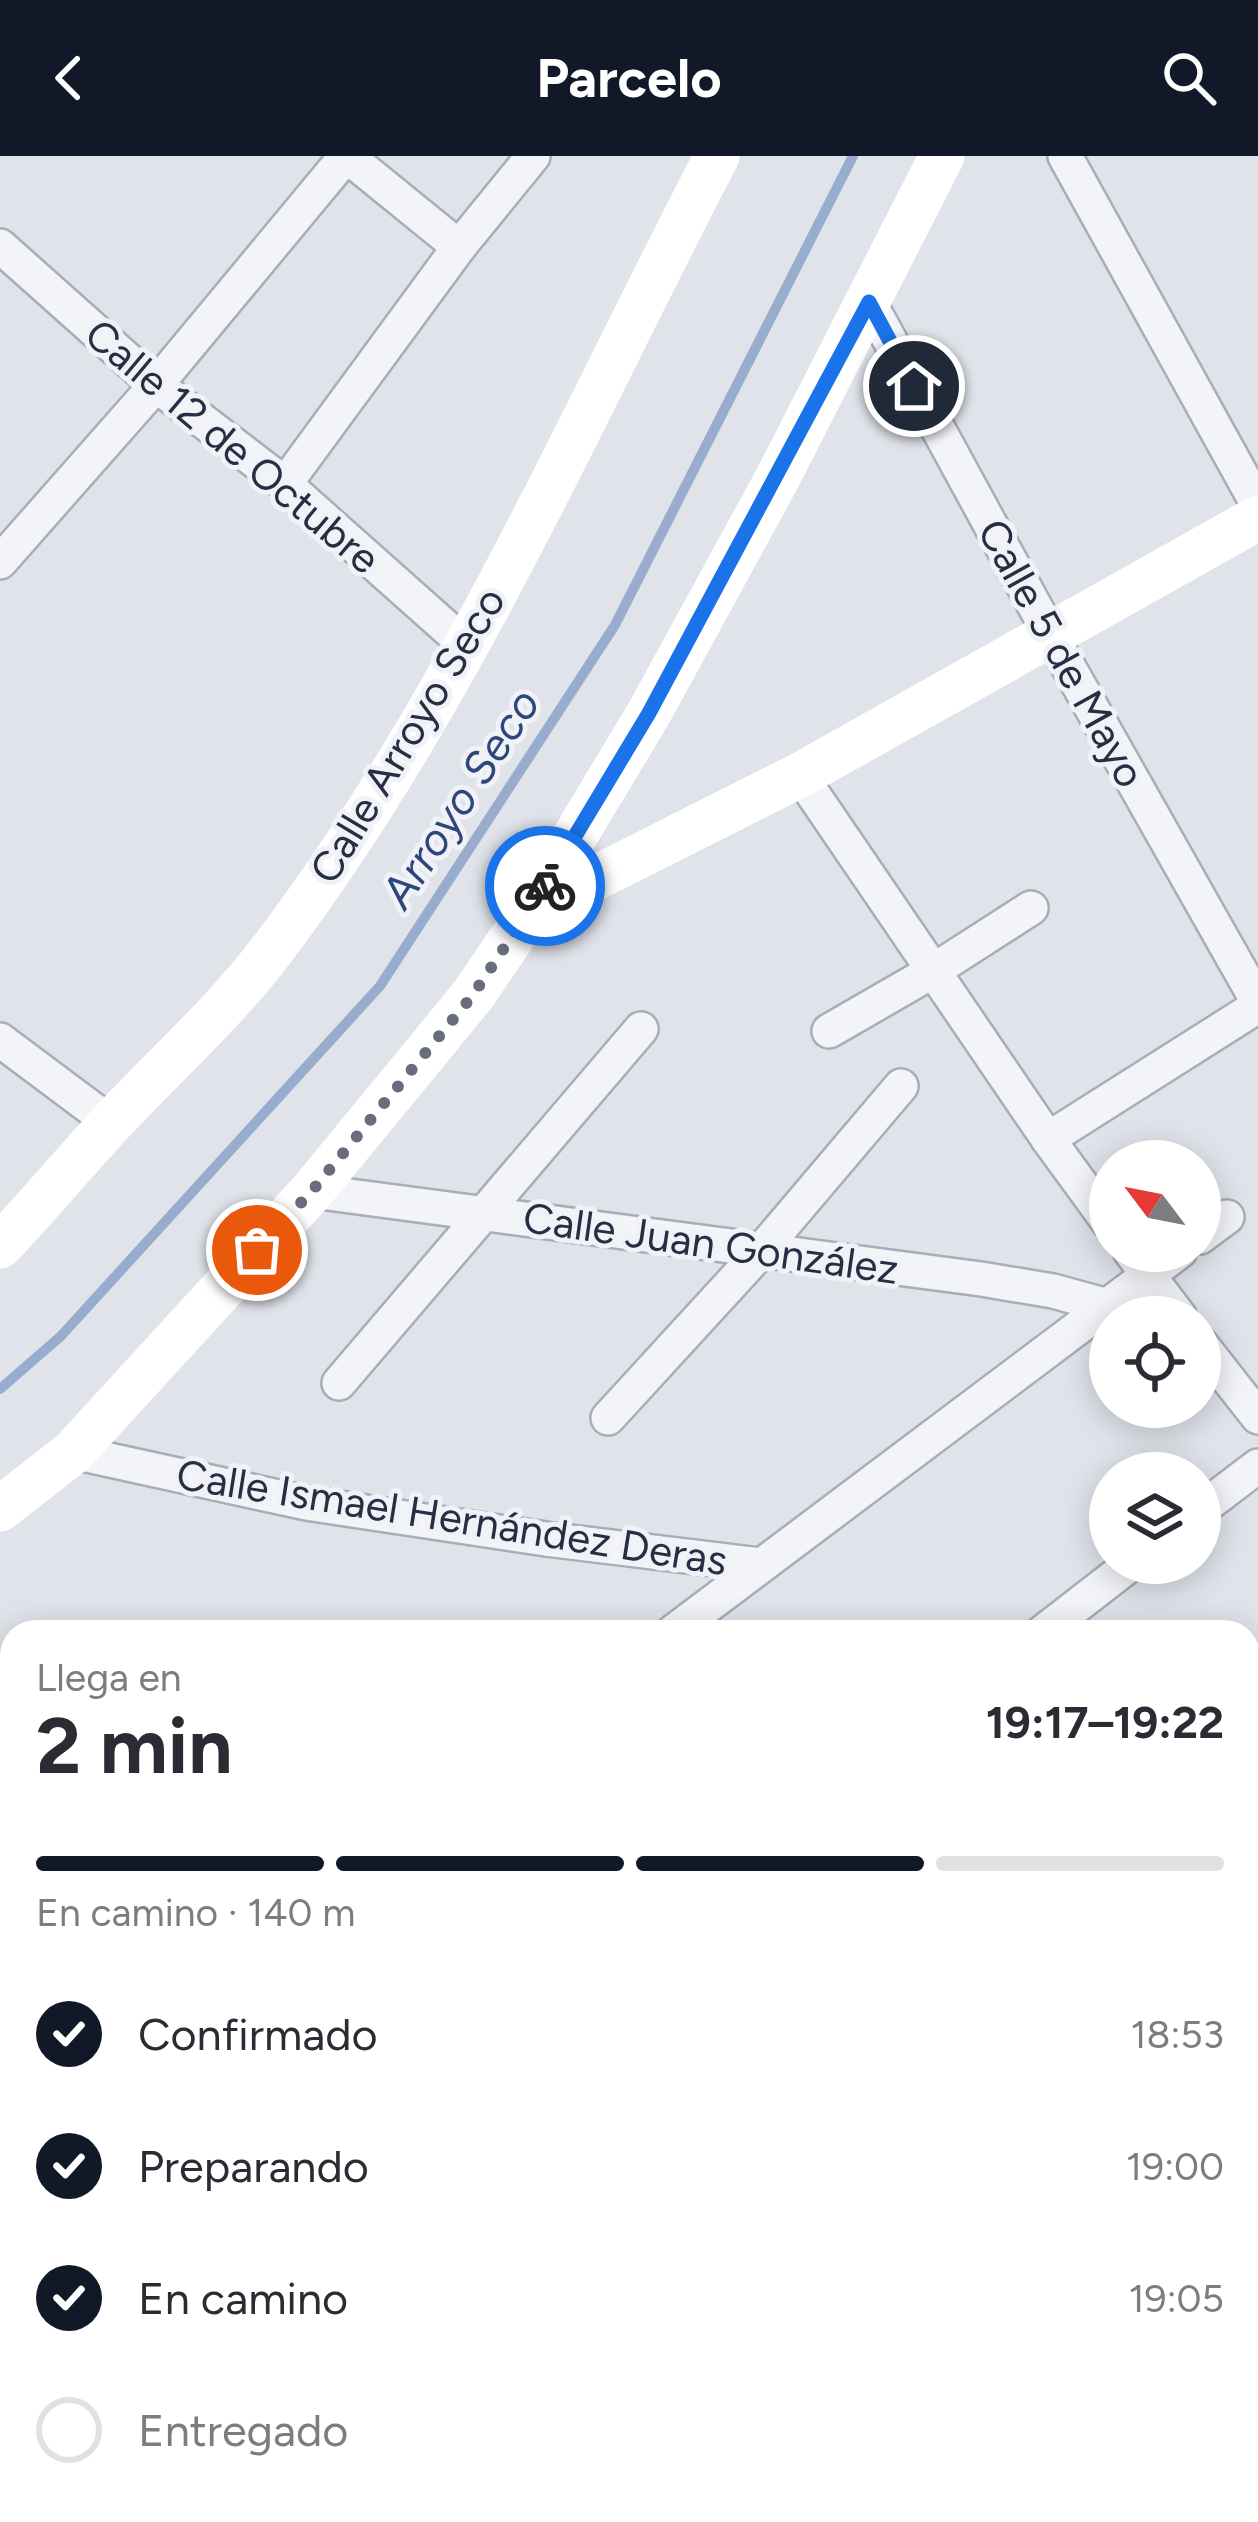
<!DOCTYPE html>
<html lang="es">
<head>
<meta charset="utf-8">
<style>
	body { margin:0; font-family:Figtree,sans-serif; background:#f2f2f3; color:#2b2b33; height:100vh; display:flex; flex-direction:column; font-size:45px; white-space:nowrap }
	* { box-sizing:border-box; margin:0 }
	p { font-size:39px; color:#7c7c81 }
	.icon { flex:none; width:66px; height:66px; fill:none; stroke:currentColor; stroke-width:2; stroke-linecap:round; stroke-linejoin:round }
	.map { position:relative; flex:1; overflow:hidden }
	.side { position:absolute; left:0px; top:1464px; width:1260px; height:903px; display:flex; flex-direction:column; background:#fff; border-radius:36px 36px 0 0; box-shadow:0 6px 30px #0003 }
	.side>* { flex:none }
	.needle { width:78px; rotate:302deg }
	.tools { position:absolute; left:1089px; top:984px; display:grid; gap:24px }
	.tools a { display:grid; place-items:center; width:132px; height:132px; border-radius:50%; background:#fff; box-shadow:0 6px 30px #0003; font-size:60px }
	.pin { position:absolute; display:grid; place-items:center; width:102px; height:102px; color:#fff; margin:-51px; border:6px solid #fff; border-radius:50%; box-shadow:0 3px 12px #0007 }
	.courier { position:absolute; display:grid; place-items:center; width:120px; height:120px; margin:-60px; border:9px solid #1a73e8; border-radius:50%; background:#fff; color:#222; box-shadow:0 3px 15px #0007 }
	.summary em { font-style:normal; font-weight:700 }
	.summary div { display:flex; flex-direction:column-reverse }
	.summary { display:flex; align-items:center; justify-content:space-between; height:204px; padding:0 36px }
	h1 { font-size:78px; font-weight:700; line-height:90px }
	.bar { display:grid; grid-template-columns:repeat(4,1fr); gap:18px 12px; align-content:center; height:144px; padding:0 36px }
	.bar i { height:15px; border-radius:9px; background:#e1e1e2 }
	.bar .active { background:#111827 }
	.bar p { grid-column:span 4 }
	ol { padding:0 36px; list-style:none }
	li { display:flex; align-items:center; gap:36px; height:132px }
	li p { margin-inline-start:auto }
	li .icon { padding:12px; border-radius:50%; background:#111827; color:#fff; stroke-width:4 }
	li:last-child { color:#7c7c81 }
	li i { width:66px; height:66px; border:6px solid #e1e1e2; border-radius:50% }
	header { display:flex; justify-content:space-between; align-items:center; height:156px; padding:0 36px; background:#111827; color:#fff; font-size:54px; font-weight:700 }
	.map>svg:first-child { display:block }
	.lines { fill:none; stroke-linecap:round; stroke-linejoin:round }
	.stream { stroke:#98accd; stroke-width:10 }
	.street-casing { stroke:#a8adb8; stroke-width:38 }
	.street { stroke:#f3f4f8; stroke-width:33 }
	.secondary { stroke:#fff; stroke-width:45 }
	.done { stroke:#686d7d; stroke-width:12; stroke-dasharray:0 21.6 }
	.route { stroke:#1a73e8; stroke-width:15 }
	.labels { text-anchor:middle; stroke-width:10; stroke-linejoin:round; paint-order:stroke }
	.street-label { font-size:42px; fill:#272e43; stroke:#f0f2f7 }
	.water-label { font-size:45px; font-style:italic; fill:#2e477a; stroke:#f0f2f7 }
</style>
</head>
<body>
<header><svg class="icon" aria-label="back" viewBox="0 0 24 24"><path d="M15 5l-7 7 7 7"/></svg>Parcelo<svg class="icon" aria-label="search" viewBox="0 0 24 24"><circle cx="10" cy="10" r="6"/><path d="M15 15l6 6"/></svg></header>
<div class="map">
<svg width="1258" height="2366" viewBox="0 0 1258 2366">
	<rect width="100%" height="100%" fill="#e0e3ea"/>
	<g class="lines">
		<polyline class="stream" points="0,1233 61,1180 380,830 615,469 853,0"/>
		<g class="street-casing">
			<g id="street">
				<polyline points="347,0 459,91"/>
				<polyline points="1065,0 1258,349"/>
				<polyline points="0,90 156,229 285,328 467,490"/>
				<polyline points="869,146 1051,480 1258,846"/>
				<polyline points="285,328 459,91 533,0"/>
				<polyline points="0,406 156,229 346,0"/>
				<polyline points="800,619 1048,983 1110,1068"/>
				<polyline points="829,875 933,815 1031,752"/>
				<polyline points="0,884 111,967"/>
				<polyline points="1048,983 1258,850"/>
				<polyline points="312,1035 981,1123 1053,1135 1108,1150"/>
				<polyline points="1200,1081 1227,1061"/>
				<polyline points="1130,1095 1180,1161"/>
				<polyline points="1200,1187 1258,1261"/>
				<polyline points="339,1227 641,873"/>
				<polyline points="608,1262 762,1094 901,930"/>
				<polyline points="73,1296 306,1347 546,1383 760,1409"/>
				<polyline points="1200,1354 1258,1310"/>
				<polyline points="673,1476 1180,1095"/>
				<polyline points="1043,1476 1132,1407"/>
				<polyline points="1248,1612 1258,1604"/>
				<polyline points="0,1644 12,1665"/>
				<polyline points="1248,1907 1258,1899"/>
				<polyline points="0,1987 12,1979"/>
				<polyline points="1248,2163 1258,2158"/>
				<polyline points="1248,2277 1258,2266"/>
				<polyline points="0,2278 12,2269"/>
				<polyline points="486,2355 493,2366"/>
				<polyline points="669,2355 676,2366"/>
				<polyline points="1159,2355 1169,2366"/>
				<polyline points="263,2366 277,2355"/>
				<polyline points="785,2366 811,2355"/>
			</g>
		</g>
		<use href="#street" class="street"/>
		<g class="secondary">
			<polyline points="530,755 800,619 1258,362"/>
			<path d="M0 1090C38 1050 73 1008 110 968 164 910 223 858 271 795 456 552 577 268 717 0"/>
			<polyline points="0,1353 73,1296 312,1035 473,839 530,755 649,557 777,323 942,0"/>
		</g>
	</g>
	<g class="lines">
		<polyline class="done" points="257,1094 312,1035 473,839 545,730"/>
		<polyline class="route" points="545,730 649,557 869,146 914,230"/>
	</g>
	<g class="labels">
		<g class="street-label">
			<text transform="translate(233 290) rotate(40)" y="15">Calle 12 de Octubre</text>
			<text transform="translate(1062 497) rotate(61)" y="15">Calle 5 de Mayo</text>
			<text transform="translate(407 579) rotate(-59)" y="15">Calle Arroyo Seco</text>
			<text transform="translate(711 1087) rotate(8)" y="15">Calle Juan González</text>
			<text transform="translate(452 1361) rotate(9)" y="15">Calle Ismael Hernández Deras</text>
		</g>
		<g class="water-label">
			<text transform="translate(460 642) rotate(-57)" y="16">Arroyo Seco</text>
		</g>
	</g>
</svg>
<div class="tools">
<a><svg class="needle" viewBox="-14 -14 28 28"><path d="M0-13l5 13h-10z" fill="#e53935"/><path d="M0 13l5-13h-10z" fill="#7c7c81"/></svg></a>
<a><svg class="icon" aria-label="locate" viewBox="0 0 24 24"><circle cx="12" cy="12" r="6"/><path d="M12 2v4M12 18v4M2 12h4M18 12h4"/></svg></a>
<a><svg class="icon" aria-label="layers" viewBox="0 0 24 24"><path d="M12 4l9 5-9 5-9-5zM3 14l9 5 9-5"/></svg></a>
</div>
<div class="pin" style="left:257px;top:1094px;background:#ea580c"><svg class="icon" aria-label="bag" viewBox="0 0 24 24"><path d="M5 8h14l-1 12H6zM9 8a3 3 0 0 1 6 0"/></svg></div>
<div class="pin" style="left:914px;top:230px;background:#1f2937"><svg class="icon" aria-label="home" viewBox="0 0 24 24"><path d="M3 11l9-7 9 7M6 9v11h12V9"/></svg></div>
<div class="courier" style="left:545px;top:730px"><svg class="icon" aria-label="bike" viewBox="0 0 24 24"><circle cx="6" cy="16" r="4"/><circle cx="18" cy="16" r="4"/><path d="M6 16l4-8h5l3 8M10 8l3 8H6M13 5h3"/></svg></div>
<section class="side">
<div class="summary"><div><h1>2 min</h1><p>Llega en</p></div><em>19:17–19:22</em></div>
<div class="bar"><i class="active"></i><i class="active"></i><i class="active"></i><i></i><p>En camino · 140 m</p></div>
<ol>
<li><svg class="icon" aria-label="check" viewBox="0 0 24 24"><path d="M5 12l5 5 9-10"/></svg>Confirmado<p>18:53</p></li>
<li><svg class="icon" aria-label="check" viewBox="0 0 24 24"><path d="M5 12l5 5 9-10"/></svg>Preparando<p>19:00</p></li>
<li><svg class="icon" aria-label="check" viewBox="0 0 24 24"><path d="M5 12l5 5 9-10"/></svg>En camino<p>19:05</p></li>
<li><i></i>Entregado</li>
</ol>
</section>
</div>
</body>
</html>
